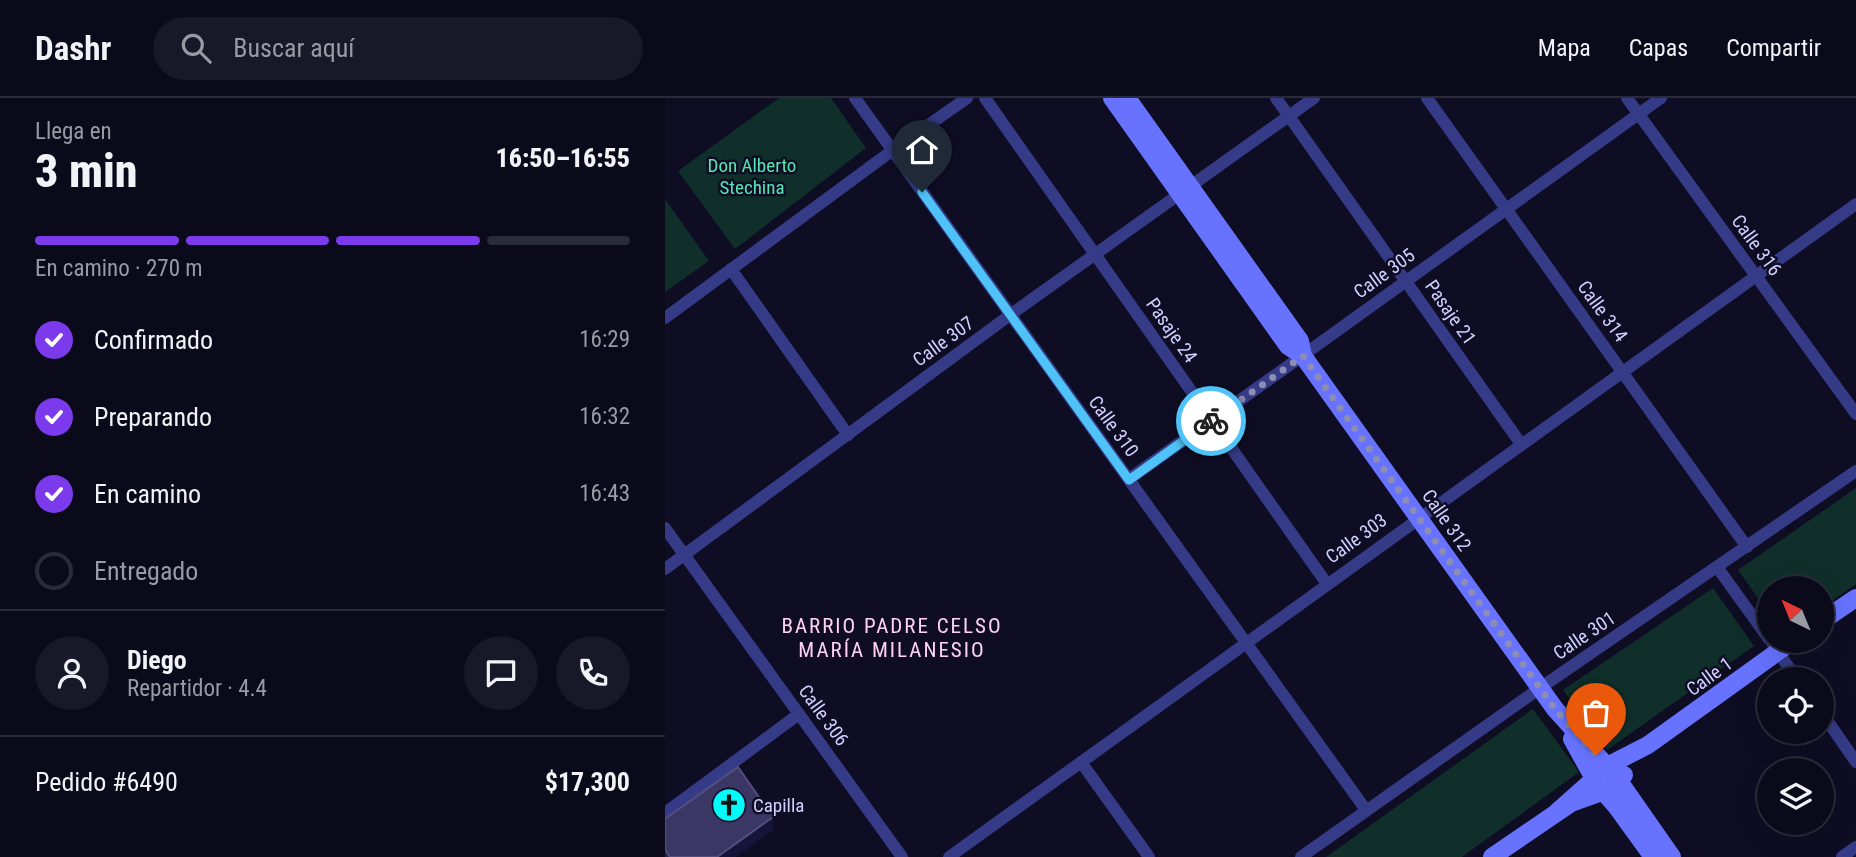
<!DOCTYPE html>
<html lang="es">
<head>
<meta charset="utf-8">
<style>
	body { margin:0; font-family:"Roboto Condensed",sans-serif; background:#181828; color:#f1f3f6; height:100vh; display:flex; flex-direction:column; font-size:26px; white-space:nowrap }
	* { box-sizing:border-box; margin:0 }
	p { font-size:23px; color:#999aa3 }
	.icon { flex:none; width:38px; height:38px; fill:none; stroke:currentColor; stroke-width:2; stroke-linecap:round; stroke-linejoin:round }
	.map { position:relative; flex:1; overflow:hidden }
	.details { display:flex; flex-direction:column; background:#0a0a1b; width:665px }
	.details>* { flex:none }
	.needle { width:46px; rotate:317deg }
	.tools { position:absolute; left:1092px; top:478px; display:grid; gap:14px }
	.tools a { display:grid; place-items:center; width:77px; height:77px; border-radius:50%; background:#0a0a1b; box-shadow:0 7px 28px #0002,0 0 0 2px #2a2b3a; font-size:35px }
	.pin { position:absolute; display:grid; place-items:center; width:60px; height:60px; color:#fff; margin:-72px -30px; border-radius:50% 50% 50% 0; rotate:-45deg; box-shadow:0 0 7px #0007 }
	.pin .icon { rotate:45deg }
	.courier { position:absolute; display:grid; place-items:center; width:70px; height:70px; margin:-35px; border:5px solid #4fc3f7; border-radius:50%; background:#fff; color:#222; box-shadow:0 2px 9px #0007 }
	.summary em { font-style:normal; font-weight:800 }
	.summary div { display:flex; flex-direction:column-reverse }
	.summary { display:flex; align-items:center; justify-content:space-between; height:119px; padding:0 35px }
	h1 { font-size:46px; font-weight:800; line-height:52px }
	.bar { display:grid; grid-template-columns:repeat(4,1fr); gap:10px 7px; align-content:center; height:84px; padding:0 35px }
	.bar i { height:9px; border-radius:5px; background:#2a2b3a }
	.bar .current { background:#7c3aed }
	.bar p { grid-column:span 4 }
	.line { display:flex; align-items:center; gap:18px; padding:0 35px; border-top:2px solid #2a2b3a }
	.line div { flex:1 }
	.round { display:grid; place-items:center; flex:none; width:74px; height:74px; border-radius:37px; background:#181828 }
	ol { padding:0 35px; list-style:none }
	li { display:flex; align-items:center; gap:21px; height:77px }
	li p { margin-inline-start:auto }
	li .icon { padding:7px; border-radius:50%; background:#7c3aed; color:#fff; stroke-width:4 }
	li:last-child { color:#999aa3 }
	li i { width:38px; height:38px; border:4px solid #2a2b3a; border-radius:50% }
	header { display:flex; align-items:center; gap:42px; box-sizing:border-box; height:98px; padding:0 35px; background:#0a0a1b; border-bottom:2px solid #2a2b3a }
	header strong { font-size:33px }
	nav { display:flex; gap:38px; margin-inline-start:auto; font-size:24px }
	.search { width:490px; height:63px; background:#181828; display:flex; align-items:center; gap:18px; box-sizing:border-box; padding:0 24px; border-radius:38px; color:#999aa3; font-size:26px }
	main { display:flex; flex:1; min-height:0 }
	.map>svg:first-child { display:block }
	.green { fill:#102f2a }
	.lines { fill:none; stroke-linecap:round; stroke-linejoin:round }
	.street { stroke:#353b86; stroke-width:12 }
	.secondary { stroke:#6773ff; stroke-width:18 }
	.wall { fill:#292553 }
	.shaded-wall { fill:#161438 }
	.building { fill:#3b3765; stroke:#524f7e; stroke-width:2 }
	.done { stroke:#8d8cb2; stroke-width:7; stroke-dasharray:0 12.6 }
	.route { stroke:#4fc3f7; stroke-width:9 }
	.labels { text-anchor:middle; stroke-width:5; stroke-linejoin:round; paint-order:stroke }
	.park-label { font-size:19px; fill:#55e6b3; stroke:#0e0d24 }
	.street-label { font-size:19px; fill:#d1d0ff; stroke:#0e0d24 }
	.poi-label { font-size:19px; fill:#d1d0ff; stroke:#0e0d24; text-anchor:start }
	.neighbourhood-label { font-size:21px; letter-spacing:2px; fill:#ffd2f3; stroke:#0e0d24 }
</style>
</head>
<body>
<header>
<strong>Dashr</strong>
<div class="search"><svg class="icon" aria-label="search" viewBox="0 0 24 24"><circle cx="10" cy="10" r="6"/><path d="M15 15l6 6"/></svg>Buscar aquí</div>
<nav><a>Mapa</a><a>Capas</a><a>Compartir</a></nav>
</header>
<main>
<section class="details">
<div class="summary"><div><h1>3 min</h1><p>Llega en</p></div><em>16:50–16:55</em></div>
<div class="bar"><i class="current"></i><i class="current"></i><i class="current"></i><i></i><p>En camino · 270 m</p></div>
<ol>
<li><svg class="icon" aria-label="check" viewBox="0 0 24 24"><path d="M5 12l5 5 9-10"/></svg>Confirmado<p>16:29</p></li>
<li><svg class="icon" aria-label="check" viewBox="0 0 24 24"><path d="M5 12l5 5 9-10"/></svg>Preparando<p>16:32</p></li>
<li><svg class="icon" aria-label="check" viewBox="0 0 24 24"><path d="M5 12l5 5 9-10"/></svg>En camino<p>16:43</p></li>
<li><i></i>Entregado</li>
</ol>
<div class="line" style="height:126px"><a class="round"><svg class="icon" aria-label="person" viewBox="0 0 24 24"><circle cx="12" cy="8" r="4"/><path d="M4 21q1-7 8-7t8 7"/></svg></a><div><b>Diego</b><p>Repartidor · 4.4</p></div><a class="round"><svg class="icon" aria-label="chat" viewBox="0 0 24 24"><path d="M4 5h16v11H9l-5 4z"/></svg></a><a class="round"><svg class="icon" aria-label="phone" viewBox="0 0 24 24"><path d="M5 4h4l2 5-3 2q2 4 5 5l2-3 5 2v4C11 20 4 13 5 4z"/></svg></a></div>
<div class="line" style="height:91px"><div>Pedido #6490</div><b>$17,300</b></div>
</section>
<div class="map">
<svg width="1191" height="759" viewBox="0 0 1191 759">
	<rect width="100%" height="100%" fill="#0e0d24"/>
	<g class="green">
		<polygon points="114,0 166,0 201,50 70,151 13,73"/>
		<polygon points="0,101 44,163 0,194"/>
		<polygon points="1191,390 1191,486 1157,510 1157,490 1104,490 1104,516 1073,472"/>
		<polygon points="1048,490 1089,548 942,652 898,592"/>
		<polygon points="868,611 914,674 797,759 661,759"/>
	</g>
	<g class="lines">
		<g class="street">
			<polyline points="190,0 701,712"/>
			<polyline points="320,0 662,486"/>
			<polyline points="611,0 856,346"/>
			<polyline points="762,0 1082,449"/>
			<polyline points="962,0 1191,316"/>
			<polyline points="66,171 183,337"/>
			<polyline points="0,220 228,52 302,0"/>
			<path d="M464 381C642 255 819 128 996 0"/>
			<polyline points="0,430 237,759"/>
			<polyline points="1052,469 1104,541"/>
			<polyline points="0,471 345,217 649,0"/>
			<polyline points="1108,547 1132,581"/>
			<polyline points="1157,615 1191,664"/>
			<polyline points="416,664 484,759"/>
			<polyline points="0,715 134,616"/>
			<path d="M284 759C587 542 888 322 1191 106"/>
			<polyline points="636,759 875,590 1191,373"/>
			<polyline points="1177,759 1191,749"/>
		</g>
		<g class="secondary">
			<polyline points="447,0 623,248 638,258 890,611 949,676 1007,759"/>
			<polyline points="462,0 635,243 638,258"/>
			<polyline points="1157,523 1191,500"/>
			<polyline points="907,641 932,686 951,708 988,759"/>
			<polyline points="892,714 946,666 983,647 1129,542"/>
			<polyline points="827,759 906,705 945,691 950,687 959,677"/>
		</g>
	</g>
	<polygon class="wall" points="0,721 108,732 70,759 0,759"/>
	<polygon class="shaded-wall" points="108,719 108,732 70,759 52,759"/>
	<polygon class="building" points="73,669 108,719 52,759 5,759 0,751 0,721"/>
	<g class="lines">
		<polyline class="done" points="546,323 638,258 890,611 931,657"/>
		<polyline class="route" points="257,94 464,382 546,323"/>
	</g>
	<defs>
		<g id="church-disc" transform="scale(1.75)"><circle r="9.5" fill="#00fbfa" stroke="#0e0d24"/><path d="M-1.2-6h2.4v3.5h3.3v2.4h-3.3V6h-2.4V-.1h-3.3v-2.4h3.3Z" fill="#111"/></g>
	</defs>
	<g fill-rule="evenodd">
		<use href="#church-disc" x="64" y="707"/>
	</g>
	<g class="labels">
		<g class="park-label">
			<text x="87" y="74">Don Alberto<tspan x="87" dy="22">Stechina</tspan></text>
		</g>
		<g class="street-label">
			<text transform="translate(1092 147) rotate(54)" y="7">Calle 316</text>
			<text transform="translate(719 175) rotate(-36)" y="7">Calle 305</text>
			<text transform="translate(938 213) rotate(54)" y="7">Calle 314</text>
			<text transform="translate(786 214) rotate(55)" y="7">Pasaje 21</text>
			<text transform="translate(507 232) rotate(55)" y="7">Pasaje 24</text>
			<text transform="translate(278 243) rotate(-36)" y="7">Calle 307</text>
			<text transform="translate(449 328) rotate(54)" y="7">Calle 310</text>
			<text transform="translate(782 422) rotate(55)" y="7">Calle 312</text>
			<text transform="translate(691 440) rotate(-36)" y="7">Calle 303</text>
			<text transform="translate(919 537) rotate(-34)" y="7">Calle 301</text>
			<text transform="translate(1044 578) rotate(-36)" y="7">Calle 1</text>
			<text transform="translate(159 617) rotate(54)" y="7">Calle 306</text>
		</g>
		<g class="poi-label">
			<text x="88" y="714">Capilla</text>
		</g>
		<g class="neighbourhood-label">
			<text x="227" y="535">BARRIO PADRE CELSO<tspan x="227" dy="24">MARÍA MILANESIO</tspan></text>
		</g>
	</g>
</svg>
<div class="tools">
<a><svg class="needle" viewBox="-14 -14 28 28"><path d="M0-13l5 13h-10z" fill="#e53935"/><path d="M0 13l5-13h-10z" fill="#999aa3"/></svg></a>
<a><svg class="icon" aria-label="locate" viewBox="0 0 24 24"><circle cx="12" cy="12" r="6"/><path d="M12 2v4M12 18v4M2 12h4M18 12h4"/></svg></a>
<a><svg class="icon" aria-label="layers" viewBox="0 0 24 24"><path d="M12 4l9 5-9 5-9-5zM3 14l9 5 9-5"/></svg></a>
</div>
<div class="pin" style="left:931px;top:657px;background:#ea580c"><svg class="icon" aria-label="bag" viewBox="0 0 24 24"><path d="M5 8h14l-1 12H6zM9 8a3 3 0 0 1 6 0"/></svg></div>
<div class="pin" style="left:257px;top:94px;background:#1f2937"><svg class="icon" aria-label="home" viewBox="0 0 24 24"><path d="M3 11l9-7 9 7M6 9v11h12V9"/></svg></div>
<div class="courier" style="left:546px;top:323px"><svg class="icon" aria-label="bike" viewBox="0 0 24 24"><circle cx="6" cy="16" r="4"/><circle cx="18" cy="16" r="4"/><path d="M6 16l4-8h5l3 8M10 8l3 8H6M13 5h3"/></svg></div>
</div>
</main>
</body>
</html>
